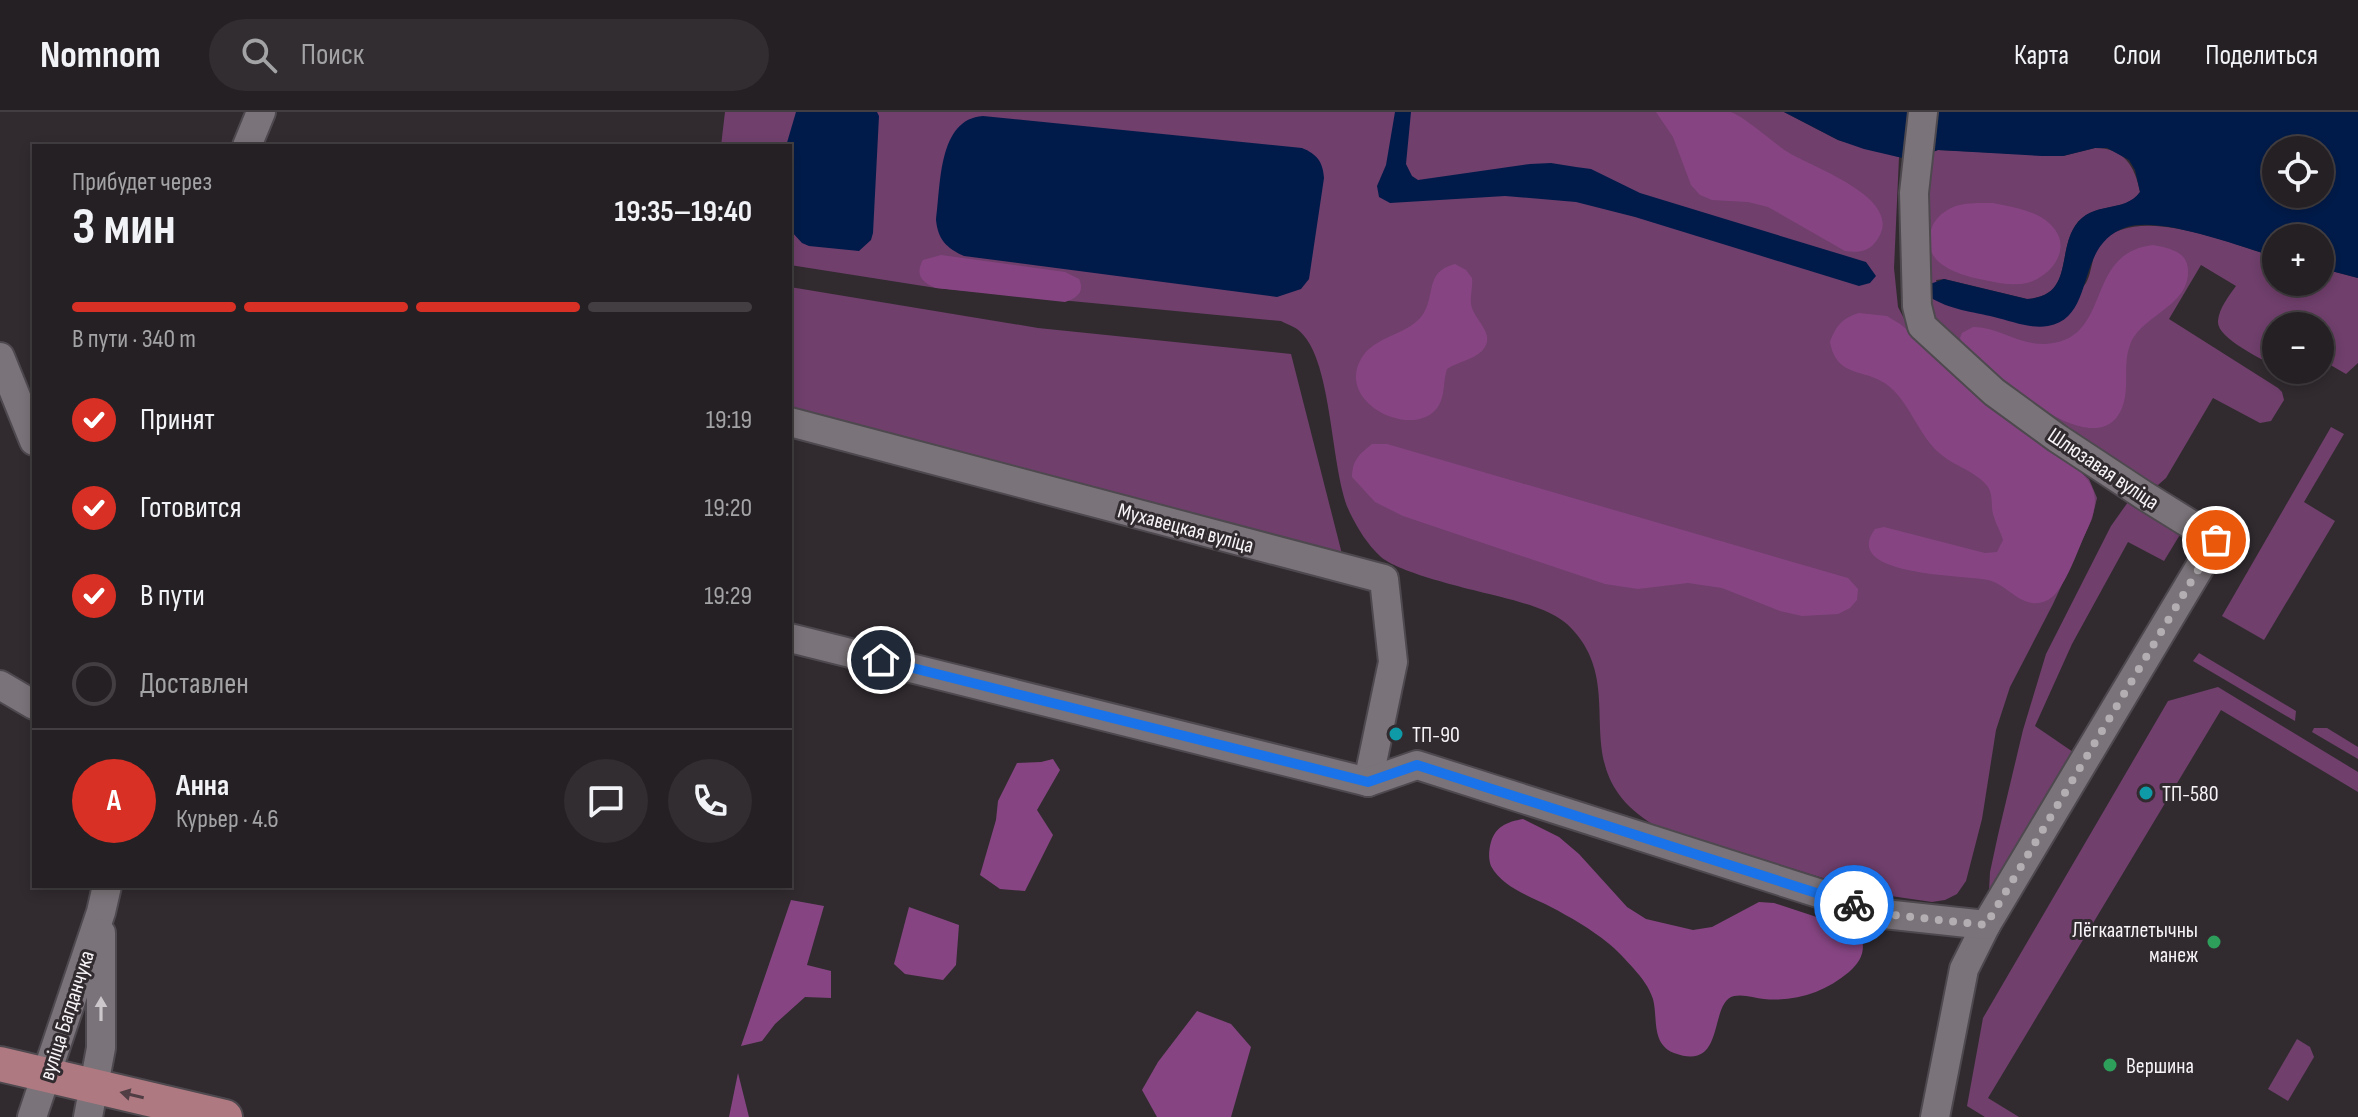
<!DOCTYPE html>
<html lang="ru">
<head>
<meta charset="utf-8">
<style>
	body { margin:0; font-family:"Sofia Sans Condensed",sans-serif; background:#312d31; color:#f1f3f6; height:100vh; display:flex; flex-direction:column; font-size:30px; white-space:nowrap }
	* { box-sizing:border-box; margin:0 }
	p { font-size:26px; color:#a3a3a6 }
	.icon { flex:none; width:44px; height:44px; fill:none; stroke:currentColor; stroke-width:2; stroke-linecap:round; stroke-linejoin:round }
	.map { position:relative; flex:1; overflow:hidden }
	.sheet { position:absolute; left:32px; top:32px; width:760px; height:744px; display:flex; flex-direction:column; background:#252024; border-radius:0px; box-shadow:0 4px 12px #0003,0 0 0 2px #423e41 }
	.sheet>* { flex:none }
	.buttons { position:absolute; left:2262px; top:24px; display:grid; gap:16px }
	.buttons a { display:grid; place-items:center; width:72px; height:72px; border-radius:50%; background:#252024; box-shadow:0 4px 12px #0003,0 0 0 2px #423e41; font-size:40px }
	.pin { position:absolute; display:grid; place-items:center; width:68px; height:68px; color:#fff; margin:-34px; border:4px solid #fff; border-radius:50%; box-shadow:0 2px 8px #0007 }
	.courier { position:absolute; display:grid; place-items:center; width:80px; height:80px; margin:-40px; border:6px solid #1a73e8; border-radius:50%; background:#fff; color:#222; box-shadow:0 2px 10px #0007 }
	.head em { font-style:normal; font-weight:700 }
	.head div { display:flex; flex-direction:column-reverse }
	.head { display:flex; align-items:center; justify-content:space-between; height:136px; padding:0 40px }
	h1 { font-size:52px; font-weight:700; line-height:60px }
	.bar { display:grid; grid-template-columns:repeat(4,1fr); gap:12px 8px; align-content:center; height:96px; padding:0 40px }
	.bar i { height:10px; border-radius:6px; background:#423e41 }
	.bar .on { background:#d93025 }
	.bar p { grid-column:span 4 }
	.line { display:flex; align-items:center; gap:20px; padding:0 40px; border-top:2px solid #423e41 }
	.line div { flex:1 }
	.round { display:grid; place-items:center; flex:none; width:84px; height:84px; border-radius:42px; background:#312d31 }
	ol { padding:0 40px; list-style:none }
	li { display:flex; align-items:center; gap:24px; height:88px }
	li p { margin-inline-start:auto }
	li .icon { padding:8px; border-radius:50%; background:#d93025; color:#fff; stroke-width:4 }
	li:last-child { color:#a3a3a6 }
	li i { width:44px; height:44px; border:4px solid #423e41; border-radius:50% }
	header { display:flex; align-items:center; gap:48px; box-sizing:border-box; height:112px; padding:0 40px; background:#252024; border-bottom:2px solid #423e41 }
	header strong { font-size:38px }
	nav { display:flex; gap:44px; margin-inline-start:auto; font-size:28px }
	.search { width:560px; height:72px; background:#312d31; display:flex; align-items:center; gap:20px; box-sizing:border-box; padding:0 28px; border-radius:44px; color:#a3a3a6; font-size:30px }
	.map>svg:first-child { display:block }
	.green { fill:#703f6c }
	.forest { fill:#864582 }
	.water { fill:#001b4a; fill-rule:evenodd }
	.lines { fill:none; stroke-linecap:round; stroke-linejoin:round }
	.minor-casing { stroke:#4e494e; stroke-width:32 }
	.major-casing { stroke:#4e494e; stroke-width:38 }
	.minor { stroke:#7a7379; stroke-width:28 }
	.major { stroke:#af7981; stroke-width:34 }
	.oneway { fill:#cbc7cb }
	.oneway2 { fill:#503e44 }
	.done { stroke:#b2aeb1; stroke-width:8; stroke-dasharray:0 14.4 }
	.route { stroke:#1a73e8; stroke-width:10 }
	.culture-dot { fill:#0f9aa8; stroke:#312b30; stroke-width:3 }
	.leisure-dot { fill:#2e9e5b; stroke:#312b30; stroke-width:3 }
	.labels { text-anchor:middle; stroke-width:6; stroke-linejoin:round; paint-order:stroke }
	.street-label { font-size:22px; fill:#f7f4f7; stroke:#312b30 }
	.poi-label { font-size:22px; fill:#f7f4f7; stroke:#312b30; text-anchor:start }
</style>
</head>
<body>
<header>
<strong>Nomnom</strong>
<div class="search"><svg class="icon" aria-label="search" viewBox="0 0 24 24"><circle cx="10" cy="10" r="6"/><path d="M15 15l6 6"/></svg>Поиск</div>
<nav><a>Карта</a><a>Слои</a><a>Поделиться</a></nav>
</header>
<div class="map">
<svg width="2358" height="1005" viewBox="0 0 2358 1005">
	<rect width="100%" height="100%" fill="#312b30"/>
	<g class="green">
		<path d="M725 0H1784L1838 28 1899 45 1894 156 1898 195 1912 222 2089 367 2097 386 2092 407 2053 492 2010 575 1996 618 1982 707 1966 769 1957 782 1945 788 1932 790 1884 783 1848 774 1654 713C1561 657 1631 580 1572 517 1558 501 1533 494 1513 488 1483 480 1402 463 1381 445 1367 432 1358 417 1350 401 1329 357 1334 244 1297 217 1293 214 1286 212 1281 209L936 176 790 153V34H721Z"/>
		<path d="M2095 36C2124 36 2135 54 2140 80 2125 102 2093 88 2075 114 2057 142 2073 184 2027 187L1944 167 1936 168 1944 192 2034 214C2045 205 2080 181 2086 171 2093 158 2091 143 2101 131 2136 90 2233 133 2276 145V170H2320V156L2358 166V251L2346 262 2320 247V214H2276V255C2262 247 2216 226 2218 209 2219 196 2229 184 2236 174L2201 153 2169 207 2278 276 2282 280 2284 288 2271 309 2260 311 2213 286 2166 366 2158 373 2144 369 2032 297 1932 211 1921 174 1930 41 1938 38 2063 44Z"/>
		<polygon points="790,175 1038,216 1291,242 1342,442 790,295"/>
		<polygon points="2331,315 2344,322 2304,390 2335,409 2264,528 2222,504"/>
		<polygon points="2128,390 2181,421 2164,449 2128,430 2072,532 2035,614 2076,642 1994,780 1989,779 1990,760 1998,723 2023,618 2046,542 2111,414"/>
		<polygon points="2199,541 2296,599 2295,609 2193,549"/>
		<polygon points="2218,575 2358,660 2358,680 2221,598 1988,986 2019,1005 1985,1005 1967,994 1983,906 2168,589"/>
		<polygon points="2314,616 2327,616 2358,635 2358,647 2312,620"/>
		<polygon points="2297,927 2310,935 2314,945 2288,989 2268,977"/>
	</g>
	<g class="forest">
		<path d="M1656 0C1675 0 1713 0 1730 0 1741 2 1774 31 1786 39 1810 55 1907 86 1877 128 1869 140 1858 141 1845 139L1768 95 1748 90 1712 88 1700 83 1691 73 1673 25Z"/>
		<path d="M1993 91C2011 95 2036 98 2050 112 2074 134 2053 164 2027 171 2013 174 1998 171 1984 168 1959 163 1920 152 1931 118 1934 108 1941 101 1951 96 1964 90 1979 91 1993 91Z"/>
		<path d="M2153 133C2168 136 2188 139 2188 159 2189 195 2141 203 2130 233 2121 256 2133 283 2117 305 2084 347 1989 258 1963 233L1960 226 1962 221 1973 215C1998 215 2019 233 2045 232 2107 229 2088 158 2134 138 2140 135 2147 134 2153 133Z"/>
		<path d="M941 143 1065 160 1079 167C1085 180 1077 186 1065 190L936 176C921 170 915 162 923 148Z"/>
		<path d="M1455 152 1466 158 1472 166C1473 175 1470 183 1471 192 1473 208 1498 222 1482 239 1472 248 1458 250 1447 257 1443 269 1445 283 1439 293 1418 330 1335 293 1361 247 1374 224 1405 224 1421 205 1437 185 1423 160 1455 152Z"/>
		<path d="M1859 201 1887 204 1900 212 2068 347C2095 373 2103 383 2086 420 2078 437 2064 480 2048 488 2022 500 2011 474 1988 468 1970 463 1839 465 1875 417L1884 415 1985 441 1997 440 2003 428C2001 420 1996 413 1994 405 1990 395 1994 385 1988 375 1977 360 1957 355 1943 344 1919 326 1912 294 1890 275 1867 255 1837 268 1830 230 1836 214 1842 206 1859 201Z"/>
		<path d="M1372 332H1387L1848 466 1858 477 1857 488 1850 496 1838 502 1802 504 1780 499 1722 476 1688 471 1638 477 1605 472 1403 404 1375 390 1352 365C1352 349 1359 342 1372 332Z"/>
		<polygon points="1053,647 1060,658 1037,698 1053,723 1025,779 1000,777 980,763 996,708 998,689 1017,651 1041,650"/>
		<path d="M1523 707 1559 725 1579 742 1627 795 1646 807 1693 818 1712 815 1759 790 1774 791 1853 817 1861 823C1866 839 1861 849 1849 860 1825 880 1796 890 1764 887 1755 886 1744 882 1734 884 1708 890 1727 961 1674 941 1651 932 1658 906 1653 887 1649 875 1642 866 1634 857 1626 848 1617 838 1608 831 1591 817 1570 805 1551 795 1531 785 1502 775 1491 754 1488 746 1489 737 1491 730 1496 714 1507 710 1523 707Z"/>
		<polygon points="791,788 824,794 807,853 831,859 831,886 805,885 775,912 762,929 741,934"/>
		<polygon points="909,795 959,813 956,853 943,868 905,862 894,852"/>
		<polygon points="1197,899 1231,912 1251,935 1231,1005 1157,1005 1142,978 1158,950"/>
		<polygon points="738,961 749,1005 729,1005"/>
	</g>
	<g class="water">
		<polygon points="796,0 877,0 879,4 873,121 871,128 859,139 809,134 802,131 791,119 790,34 786,34"/>
		<polygon points="1395,0 1411,0 1406,52 1412,64 1418,68 1530,52 1551,51 1576,55 1591,57 1640,81 1866,150 1876,164 1870,171 1859,174 1635,105 1576,90 1505,84 1390,91 1379,85 1377,74 1386,53"/>
		<path d="M1784 0H2358V166L2320 156V126H2276V145C2241 135 2161 104 2127 115 2073 132 2098 205 2048 214 2030 217 2011 209 1994 205 1974 200 1947 197 1930 185V172L1944 167 2027 187C2073 184 2057 142 2075 114 2092 88 2124 102 2140 80L2135 58 2129 48 2107 36H2095L2063 44H2042L1938 38 1911 48 1864 37 1838 28ZM2276 38H2320V82H2276Z"/>
		<path d="M983 4 1302 36C1317 42 1323 50 1324 66L1309 167 1301 177 1277 185 964 144C946 136 938 127 936 108 941 72 938 7 983 4Z"/>
	</g>
	<g class="lines">
		<g class="minor-casing">
			<g id="minor">
				<polyline points="1923,0 1914,81 1917,194 1922,214 1994,280 2057,326 2145,384 2216,428 1986,813 1964,857 1935,1005"/>
				<polyline points="247,34 261,0"/>
				<polyline points="0,245 34,329"/>
				<polyline points="790,310 1384,467 1393,550 1368,670"/>
				<polyline points="790,526 1368,670 1417,653 1884,802 1986,813"/>
				<polyline points="0,573 34,593"/>
				<polyline points="32,1005 101,800 107,774"/>
				<polyline points="88,1005 101,936 101,821"/>
			</g>
		</g>
		<g class="major-casing">
			<polyline id="major" points="0,952 225,1005"/>
		</g>
		<use href="#minor" class="minor"/>
		<use href="#major" class="major"/>
	</g>
	<defs><path id="oneway-solid" d="M-6-.8H1V-3.2L6.5 0L1 3.2V.8H-6Z" transform="scale(2)"/></defs>
	<use class="oneway" href="#oneway-solid" transform="translate(101 897) rotate(-90)"/>
	<use class="oneway2" href="#oneway-solid" transform="translate(132 983) rotate(-167)"/>
	<g class="lines">
		<polyline class="done" points="1854,793 1884,802 1986,813 2216,428"/>
		<polyline class="route" points="881,548 1368,670 1417,653 1854,793"/>
	</g>
	<g class="culture-dot">
		<circle cx="1396" cy="622" r="8"/>
		<circle cx="2146" cy="681" r="8"/>
	</g>
	<g class="leisure-dot">
		<circle cx="2214" cy="830" r="8"/>
		<circle cx="2110" cy="953" r="8"/>
	</g>
	<g class="labels">
		<g class="street-label">
			<text transform="translate(2104 356) rotate(34)" y="8">Шлюзавая вуліца</text>
			<text transform="translate(1186 415) rotate(15)" y="8">Мухавецкая вуліца</text>
			<text transform="translate(66 903) rotate(-72)" y="8">вуліца Багданчука</text>
		</g>
		<g class="poi-label">
			<text x="1412" y="630">ТП-90</text>
			<text x="2162" y="689">ТП-580</text>
			<text x="2198" y="825" text-anchor="end">Лёгкаатлетычны<tspan x="2198" dy="25">манеж</tspan></text>
			<text x="2126" y="961">Вершина</text>
		</g>
	</g>
</svg>
<div class="buttons">
<a><svg class="icon" aria-label="locate" viewBox="0 0 24 24"><circle cx="12" cy="12" r="6"/><path d="M12 2v4M12 18v4M2 12h4M18 12h4"/></svg></a>
<a>+</a>
<a>−</a>
</div>
<div class="pin" style="left:2216px;top:428px;background:#ea580c"><svg class="icon" aria-label="bag" viewBox="0 0 24 24"><path d="M5 8h14l-1 12H6zM9 8a3 3 0 0 1 6 0"/></svg></div>
<div class="pin" style="left:881px;top:548px;background:#1f2937"><svg class="icon" aria-label="home" viewBox="0 0 24 24"><path d="M3 11l9-7 9 7M6 9v11h12V9"/></svg></div>
<div class="courier" style="left:1854px;top:793px"><svg class="icon" aria-label="bike" viewBox="0 0 24 24"><circle cx="6" cy="16" r="4"/><circle cx="18" cy="16" r="4"/><path d="M6 16l4-8h5l3 8M10 8l3 8H6M13 5h3"/></svg></div>
<section class="sheet">
<div class="head"><div><h1>3 мин</h1><p>Прибудет через</p></div><em>19:35–19:40</em></div>
<div class="bar"><i class="on"></i><i class="on"></i><i class="on"></i><i></i><p>В пути · 340 m</p></div>
<ol>
<li><svg class="icon" aria-label="check" viewBox="0 0 24 24"><path d="M5 12l5 5 9-10"/></svg>Принят<p>19:19</p></li>
<li><svg class="icon" aria-label="check" viewBox="0 0 24 24"><path d="M5 12l5 5 9-10"/></svg>Готовится<p>19:20</p></li>
<li><svg class="icon" aria-label="check" viewBox="0 0 24 24"><path d="M5 12l5 5 9-10"/></svg>В пути<p>19:29</p></li>
<li><i></i>Доставлен</li>
</ol>
<div class="line" style="height:144px"><b class="round" style="background:#d93025;color:#fff">А</b><div><b>Анна</b><p>Курьер · 4.6</p></div><a class="round"><svg class="icon" aria-label="chat" viewBox="0 0 24 24"><path d="M4 5h16v11H9l-5 4z"/></svg></a><a class="round"><svg class="icon" aria-label="phone" viewBox="0 0 24 24"><path d="M5 4h4l2 5-3 2q2 4 5 5l2-3 5 2v4C11 20 4 13 5 4z"/></svg></a></div>
</section>
</div>
</body>
</html>
